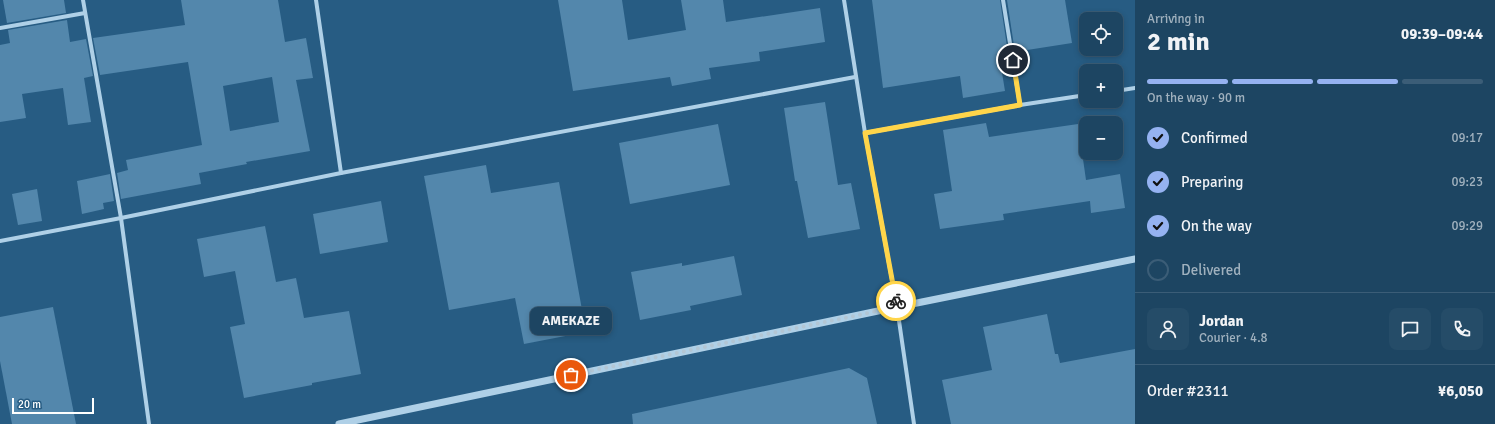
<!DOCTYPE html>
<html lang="en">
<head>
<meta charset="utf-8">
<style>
	body { margin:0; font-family:Signika,sans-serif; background:#254c68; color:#f1f3f6; height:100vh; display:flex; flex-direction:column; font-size:15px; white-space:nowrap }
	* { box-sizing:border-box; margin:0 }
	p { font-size:13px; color:#a0b1be }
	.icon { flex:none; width:22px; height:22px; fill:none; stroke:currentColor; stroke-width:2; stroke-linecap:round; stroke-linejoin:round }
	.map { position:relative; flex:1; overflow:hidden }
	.panel { display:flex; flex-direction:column; background:#1d4562; width:360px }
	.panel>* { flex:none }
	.tools { position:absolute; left:1079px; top:12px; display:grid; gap:8px }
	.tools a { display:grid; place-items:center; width:44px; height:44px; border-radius:8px; background:#1d4562; box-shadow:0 2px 6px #0003,0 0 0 1px #3b5d77; font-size:20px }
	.scale { position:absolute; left:12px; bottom:10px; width:82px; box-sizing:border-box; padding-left:4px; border:2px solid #fff; border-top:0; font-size:11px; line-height:14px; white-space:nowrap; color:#fff; -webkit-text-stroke:3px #275c83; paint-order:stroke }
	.pin { position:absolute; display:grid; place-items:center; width:34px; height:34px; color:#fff; margin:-17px; border:2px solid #fff; border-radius:50%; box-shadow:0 1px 4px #0007 }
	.courier { position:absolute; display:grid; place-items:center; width:40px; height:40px; margin:-20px; border:3px solid #ffd54a; border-radius:50%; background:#fff; color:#222; box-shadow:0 1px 5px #0007 }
	.bubble { position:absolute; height:28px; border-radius:8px; background:#1d4562; box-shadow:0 2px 6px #0003,0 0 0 1px #3b5d77; font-size:13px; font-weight:800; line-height:28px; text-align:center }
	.summary em { font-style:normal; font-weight:800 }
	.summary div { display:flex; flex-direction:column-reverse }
	.summary { display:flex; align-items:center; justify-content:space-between; height:68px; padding:0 12px }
	h1 { font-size:26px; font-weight:800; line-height:30px }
	.bar { display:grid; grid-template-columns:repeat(4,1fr); gap:6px 4px; align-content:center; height:48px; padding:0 12px }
	.bar i { height:5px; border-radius:3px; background:#3b5d77 }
	.bar .selected { background:#95b2f1 }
	.bar p { grid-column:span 4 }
	.line { display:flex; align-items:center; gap:10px; padding:0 12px; border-top:1px solid #3b5d77 }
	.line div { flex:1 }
	.round { display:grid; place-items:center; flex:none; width:42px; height:42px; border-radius:8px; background:#254c68 }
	ol { padding:0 12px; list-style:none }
	li { display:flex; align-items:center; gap:12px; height:44px }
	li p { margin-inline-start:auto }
	li .icon { padding:4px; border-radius:50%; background:#95b2f1; color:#111; stroke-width:4 }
	li:last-child { color:#a0b1be }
	li i { width:22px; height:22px; border:2px solid #3b5d77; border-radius:50% }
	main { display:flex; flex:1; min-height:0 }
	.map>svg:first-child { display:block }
	.building { fill:#5387ac; fill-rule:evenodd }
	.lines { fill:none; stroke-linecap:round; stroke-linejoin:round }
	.minor { stroke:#afd0e7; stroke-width:4 }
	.tertiary { stroke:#afd0e7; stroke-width:7 }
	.done { stroke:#b3c6d4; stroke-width:4; stroke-dasharray:0 7.2 }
	.route { stroke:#ffd54a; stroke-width:5 }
</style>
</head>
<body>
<main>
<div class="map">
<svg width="1135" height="424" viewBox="0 0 1135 424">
	<rect width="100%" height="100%" fill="#275c83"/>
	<g class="building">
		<polygon points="3,0 64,0 66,13 7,23"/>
		<path d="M181 0H278L285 42 306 38 313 78 296 80 310 151 246 162 247 164 199 173 201 184 121 199 117 173 128 170 126 160 202 145 188 62 100 75 93 38 185 25ZM272 77 279 122 230 131 223 86Z"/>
		<polygon points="558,0 622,0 628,40 686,30 681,0 723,0 726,22 820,8 825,42 759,52 760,61 709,68 711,79 672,86 670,77 573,91"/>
		<polygon points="872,0 1000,0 1008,53 999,54 1005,91 963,98 960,76 883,88"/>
		<polygon points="1007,0 1065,0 1072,43 1015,52"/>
		<polygon points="67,20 70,42 86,39 93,76 84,78 91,122 68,125 63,88 22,94 26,118 0,122 0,45 10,43 8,30"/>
		<polygon points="825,102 838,185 851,183 860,229 808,238 797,181 795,181 784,108"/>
		<polygon points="986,123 989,137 1078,124 1086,180 1120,174 1125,208 1091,213 1090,201 1003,214 1004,220 940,229 934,194 952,191 943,130"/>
		<polygon points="718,124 730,185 630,204 619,143"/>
		<polygon points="486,165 491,193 559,182 586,332 524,344 515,298 449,310 424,176"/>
		<polygon points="110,174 114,201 103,203 104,209 82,214 77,181"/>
		<polygon points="37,189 42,221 18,225 12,194"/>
		<polygon points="381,201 388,242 320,254 313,214"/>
		<polygon points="265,226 276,282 296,278 304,318 349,311 361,374 312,383 312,385 244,398 230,327 245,324 235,271 204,277 197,239"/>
		<polygon points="734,256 742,295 690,306 691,310 640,320 631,272 682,263 682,266"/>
		<polygon points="53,307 76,424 12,424 0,361 0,317"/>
		<polygon points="1047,314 1055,354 1058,354 1060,363 1135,349 1135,424 951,424 942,380 992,370 983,327"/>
		<polygon points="849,368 867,378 877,424 633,424 632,414"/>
	</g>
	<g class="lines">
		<g class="minor">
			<polyline points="83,0 121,218 149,424"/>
			<polyline points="316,0 341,173"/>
			<polyline points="844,0 865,133 897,307 914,424"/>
			<polyline points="1003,0 1020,105"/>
			<polyline points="0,28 85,13"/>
			<polyline points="1116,91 1135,88"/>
			<polyline points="865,133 1020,105 1086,95"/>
			<polyline points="0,241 121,218 341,173 855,77"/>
		</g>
		<polyline class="tertiary" points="339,424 897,307 1135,259"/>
	</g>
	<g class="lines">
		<polyline class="done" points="571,375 897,307 896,301"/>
		<polyline class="route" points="896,301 865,133 1020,105 1013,60"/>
	</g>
</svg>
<div class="tools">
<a><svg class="icon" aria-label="locate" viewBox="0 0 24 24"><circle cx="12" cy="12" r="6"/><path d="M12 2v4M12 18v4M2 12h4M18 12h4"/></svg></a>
<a>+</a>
<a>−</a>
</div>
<div class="scale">20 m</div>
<div class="pin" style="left:571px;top:375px;background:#ea580c"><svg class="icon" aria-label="bag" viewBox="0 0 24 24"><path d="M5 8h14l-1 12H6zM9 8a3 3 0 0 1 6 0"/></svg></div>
<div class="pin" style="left:1013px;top:60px;background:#1f2937"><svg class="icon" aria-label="home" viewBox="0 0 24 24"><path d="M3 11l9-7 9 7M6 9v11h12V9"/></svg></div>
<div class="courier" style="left:896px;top:301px"><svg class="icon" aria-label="bike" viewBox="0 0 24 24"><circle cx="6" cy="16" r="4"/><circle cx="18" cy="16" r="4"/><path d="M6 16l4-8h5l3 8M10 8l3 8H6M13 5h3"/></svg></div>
<div class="bubble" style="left:530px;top:307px;width:82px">AMEKAZE</div>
</div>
<section class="panel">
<div class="summary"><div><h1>2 min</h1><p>Arriving in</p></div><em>09:39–09:44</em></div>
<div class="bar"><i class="selected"></i><i class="selected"></i><i class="selected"></i><i></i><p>On the way · 90 m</p></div>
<ol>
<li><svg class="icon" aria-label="check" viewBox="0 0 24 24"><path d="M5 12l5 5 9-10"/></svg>Confirmed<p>09:17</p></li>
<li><svg class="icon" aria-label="check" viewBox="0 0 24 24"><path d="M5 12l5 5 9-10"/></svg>Preparing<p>09:23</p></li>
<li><svg class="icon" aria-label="check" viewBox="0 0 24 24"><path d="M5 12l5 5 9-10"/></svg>On the way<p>09:29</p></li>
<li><i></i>Delivered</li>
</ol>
<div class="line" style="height:72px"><a class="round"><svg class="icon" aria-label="person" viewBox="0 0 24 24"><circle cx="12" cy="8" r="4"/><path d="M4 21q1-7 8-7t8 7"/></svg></a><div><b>Jordan</b><p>Courier · 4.8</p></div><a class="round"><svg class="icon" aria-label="chat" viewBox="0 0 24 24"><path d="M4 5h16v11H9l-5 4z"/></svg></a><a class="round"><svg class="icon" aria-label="phone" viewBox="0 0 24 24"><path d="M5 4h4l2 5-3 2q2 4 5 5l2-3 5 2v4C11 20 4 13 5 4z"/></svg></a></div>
<div class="line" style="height:52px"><div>Order #2311</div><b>¥6,050</b></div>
</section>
</main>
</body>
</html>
